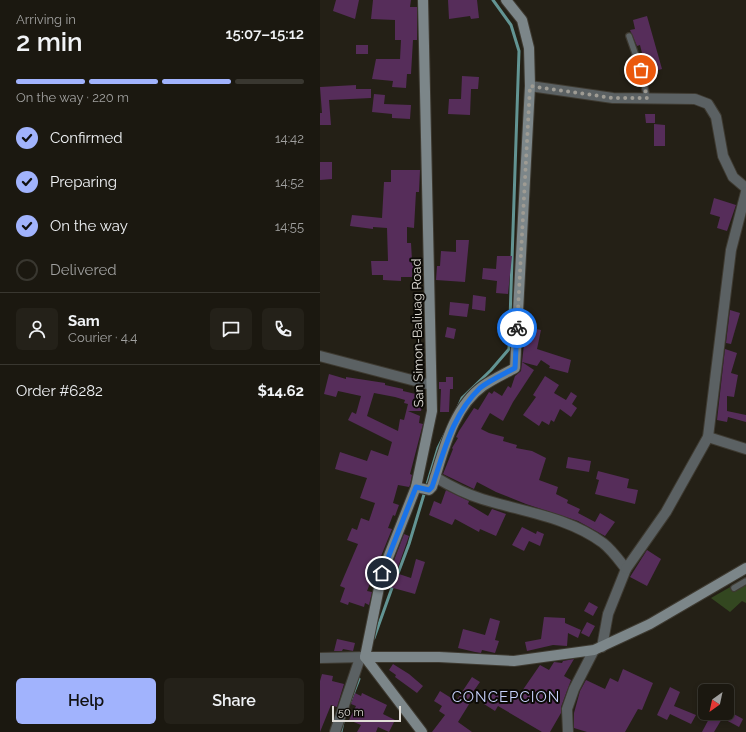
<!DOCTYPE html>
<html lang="en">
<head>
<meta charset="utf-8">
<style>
	body { margin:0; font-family:Raleway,sans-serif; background:#242119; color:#f1f3f6; height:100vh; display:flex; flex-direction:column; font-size:15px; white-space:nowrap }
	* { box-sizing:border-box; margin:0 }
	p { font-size:13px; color:#a0a09f }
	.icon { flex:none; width:22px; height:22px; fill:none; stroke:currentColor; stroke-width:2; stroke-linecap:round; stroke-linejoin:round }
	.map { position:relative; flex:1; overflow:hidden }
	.panel { display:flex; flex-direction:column; background:#1b1810; width:320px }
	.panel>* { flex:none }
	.needle { width:26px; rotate:213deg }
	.tools { position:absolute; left:378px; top:684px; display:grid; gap:8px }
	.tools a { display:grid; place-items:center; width:36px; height:36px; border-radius:6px; background:#1b1810; box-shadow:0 2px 6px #0003,0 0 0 1px #393730; font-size:20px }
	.scale { position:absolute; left:12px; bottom:10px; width:69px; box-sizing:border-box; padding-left:4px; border:2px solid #e0ddd7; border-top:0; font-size:11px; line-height:14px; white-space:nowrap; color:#e0ddd7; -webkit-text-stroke:3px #0c0a06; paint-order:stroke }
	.pin { position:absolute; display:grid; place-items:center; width:34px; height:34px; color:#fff; margin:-17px; border:2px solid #fff; border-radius:50%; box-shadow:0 1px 4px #0007 }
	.courier { position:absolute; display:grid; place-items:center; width:40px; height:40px; margin:-20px; border:3px solid #1a73e8; border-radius:50%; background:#fff; color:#222; box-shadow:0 1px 5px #0007 }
	.headline em { font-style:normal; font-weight:600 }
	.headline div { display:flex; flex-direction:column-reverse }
	.headline { display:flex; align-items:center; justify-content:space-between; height:68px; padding:0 16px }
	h1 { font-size:26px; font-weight:600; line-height:30px }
	.bar { display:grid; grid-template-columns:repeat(4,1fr); gap:6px 4px; align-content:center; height:48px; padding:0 16px }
	.bar i { height:5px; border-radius:3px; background:#393730 }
	.bar .on { background:#a1b3fd }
	.bar p { grid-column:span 4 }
	.line { display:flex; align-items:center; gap:10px; padding:0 16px; border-top:1px solid #393730 }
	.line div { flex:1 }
	.round { display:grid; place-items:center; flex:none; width:42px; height:42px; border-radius:6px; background:#242119 }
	ol { padding:0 16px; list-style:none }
	li { display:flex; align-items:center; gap:12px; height:44px }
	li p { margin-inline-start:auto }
	li .icon { padding:4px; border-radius:50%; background:#a1b3fd; color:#111; stroke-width:4 }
	li:last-child { color:#a0a09f }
	li i { width:22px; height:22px; border:2px solid #393730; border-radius:50% }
	.cta { display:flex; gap:8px; margin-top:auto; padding:8px 16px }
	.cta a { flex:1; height:46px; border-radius:6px; background:#a1b3fd; color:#111; font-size:16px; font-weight:600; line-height:46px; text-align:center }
	.cta a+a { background:#242119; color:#f1f3f6 }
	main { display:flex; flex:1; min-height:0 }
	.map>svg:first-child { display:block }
	.green { fill:#334720 }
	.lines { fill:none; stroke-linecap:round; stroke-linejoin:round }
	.stream { stroke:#629493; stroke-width:3 }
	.building { fill:#562d5a; fill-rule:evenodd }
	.lane-casing { stroke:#3e3a31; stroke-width:8 }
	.street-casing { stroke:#3e3a31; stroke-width:12 }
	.secondary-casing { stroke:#3e3a31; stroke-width:12 }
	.lane { stroke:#5b6163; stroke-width:5.5 }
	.street { stroke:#5b6163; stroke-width:10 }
	.secondary { stroke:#7c8689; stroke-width:10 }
	.done { stroke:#9e9b93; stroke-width:4; stroke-dasharray:0 7.2 }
	.route { stroke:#1a73e8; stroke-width:5 }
	.labels { text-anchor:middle; stroke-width:4; stroke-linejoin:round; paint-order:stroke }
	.street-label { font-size:13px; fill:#e0ddd7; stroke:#0c0a06 }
	.quarter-label { font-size:15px; letter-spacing:1px; fill:#c7d2fc; stroke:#0c0a06 }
</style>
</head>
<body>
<main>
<section class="panel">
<div class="headline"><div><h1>2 min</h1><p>Arriving in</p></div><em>15:07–15:12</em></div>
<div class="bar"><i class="on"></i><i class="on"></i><i class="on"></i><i></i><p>On the way · 220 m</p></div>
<ol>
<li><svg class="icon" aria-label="check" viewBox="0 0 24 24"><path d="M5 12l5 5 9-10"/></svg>Confirmed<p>14:42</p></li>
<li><svg class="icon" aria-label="check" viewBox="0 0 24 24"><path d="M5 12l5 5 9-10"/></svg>Preparing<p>14:52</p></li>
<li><svg class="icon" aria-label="check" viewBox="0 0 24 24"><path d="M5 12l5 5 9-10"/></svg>On the way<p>14:55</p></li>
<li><i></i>Delivered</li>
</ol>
<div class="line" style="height:72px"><a class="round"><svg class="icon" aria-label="person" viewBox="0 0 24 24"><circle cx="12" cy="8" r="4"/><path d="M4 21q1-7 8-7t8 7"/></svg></a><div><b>Sam</b><p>Courier · 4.4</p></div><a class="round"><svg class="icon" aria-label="chat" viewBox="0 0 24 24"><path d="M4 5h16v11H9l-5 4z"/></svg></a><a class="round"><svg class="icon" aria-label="phone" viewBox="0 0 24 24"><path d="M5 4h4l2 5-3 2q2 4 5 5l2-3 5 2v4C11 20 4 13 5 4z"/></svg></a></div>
<div class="line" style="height:52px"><div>Order #6282</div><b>$14.62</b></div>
<div class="cta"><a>Help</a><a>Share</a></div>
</section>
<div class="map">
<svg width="426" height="732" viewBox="0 0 426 732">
	<rect width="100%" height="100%" fill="#242016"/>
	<polygon class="green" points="426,578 426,603 422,601 410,612 391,598"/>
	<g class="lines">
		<g class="stream">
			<polyline points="138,407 142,398 171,370 189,349 199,51 191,25 173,0"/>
			<polyline points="77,576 89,544 118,448 125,434"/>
			<polyline points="54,638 73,585"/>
			<polyline points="30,702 39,679"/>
			<polyline points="21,732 23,722"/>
		</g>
	</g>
	<g class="building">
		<polygon points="16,0 39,0 35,19 13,11"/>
		<polygon points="53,0 91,0 90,7 97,7 97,40 93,40 91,74 87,74 86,88 72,87 73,81 52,79 56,59 80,59 81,40 75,40 75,20 51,19"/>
		<polygon points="128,0 157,0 159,18 151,19 150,16 129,19"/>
		<polygon points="327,16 342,69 327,73 320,45 317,46 310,30 315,29 313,20"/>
		<rect x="36" y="45" width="12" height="9"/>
		<polygon points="142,76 159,77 158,89 151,89 150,115 128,114 129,99 141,99"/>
		<polygon points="36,85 36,89 51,89 51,98 9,100 11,125 0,125 0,113 2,113 0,87"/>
		<polygon points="54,94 65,95 64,104 91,105 90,119 72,118 72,114 52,112"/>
		<polygon points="325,114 335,114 335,123 326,123"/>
		<polygon points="334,124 345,125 345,146 334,146"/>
		<polygon points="0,162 12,162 12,179 0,180"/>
		<polygon points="71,170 100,170 99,192 96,192 94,228 87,227 87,243 91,243 92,260 100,260 100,270 92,270 92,277 81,277 81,281 63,280 63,275 52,275 51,261 68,261 67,228 53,227 53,229 30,226 32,215 62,218 64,182 71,182"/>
		<polygon points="394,198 416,205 407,231 397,228 400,217 390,214"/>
		<polygon points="136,240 149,240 145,282 116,280 117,266 120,266 121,251 136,252"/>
		<polygon points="177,256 192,256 188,294 176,293 177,281 162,279 163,268 176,269"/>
		<polygon points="153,295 166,297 165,311 152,309"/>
		<polygon points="130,302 149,304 147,317 129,315"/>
		<polygon points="410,310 420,313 411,344 406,343"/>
		<polygon points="127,327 136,329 134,339 125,337"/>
		<polygon points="206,327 221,330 217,349 251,360 248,373 229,368 230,366 221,360 217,366 202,362"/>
		<polygon points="405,349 417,353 411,373 418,375 414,397 407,396 407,411 426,415 426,422 408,417 407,422 397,420"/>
		<polygon points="202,362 214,370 193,402 183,421 170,413 161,429 169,433 184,437 183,441 197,445 196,448 212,451 226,458 219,480 238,487 236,494 248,500 247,503 260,509 258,513 275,522 280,513 295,522 285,536 258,521 206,504 176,492 157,482 154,489 123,474 133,449 132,448 138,438 136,437 139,431 154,408 158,410 169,392 172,394 174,391 182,396 188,386 191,388 195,376 201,371"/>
		<path d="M9 374 26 379V377L65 383V385L83 389V391L104 396 101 411H88L100 416 99 423 103 424 90 474 92 475 90 485 89 487 78 485 73 503 79 505 75 516 73 515 68 528 72 529 47 591 52 592 49 605 45 603 44 607 29 602 28 605 20 602 25 588 20 586 38 544 27 540 32 528 37 530 41 518 49 521 55 503 40 498 47 478 15 469 20 452 47 461 51 450 68 456 72 442 28 420 32 412 36 414 41 396 18 391 16 397 4 394ZM54 393 75 397 85 400 84 403 88 404 84 420 80 419 78 431 47 416Z"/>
		<polygon points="225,376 239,385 234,393 246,400 251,392 257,396 252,404 257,408 251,417 240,409 234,422 231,420 229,425 222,421 219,426 203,415 216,397 213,395"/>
		<polygon points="126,377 133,377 133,389 130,389 129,412 120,412 121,389 119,389 119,382 126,382"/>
		<polygon points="248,457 271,461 269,472 246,468"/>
		<polygon points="278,471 309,479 307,488 318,490 315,504 275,494 279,480 276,479"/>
		<polygon points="126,490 149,501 148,504 168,516 172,509 186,514 176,536 160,529 159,532 135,519 132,525 109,515 114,501 121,504"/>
		<polygon points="202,527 216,534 217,531 224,534 220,546 209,541 204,551 192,545"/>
		<polygon points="84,534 89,536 76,573 91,578 96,559 105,562 95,594 66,586 70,571"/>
		<polygon points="327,550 341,559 327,586 310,577"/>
		<polygon points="269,602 278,607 273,616 264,611"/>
		<polygon points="224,617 245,618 245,623 261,630 258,638 248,633 247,646 233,645 207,651 205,642 221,639"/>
		<polygon points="170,618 180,621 175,640 179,641 175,653 162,650 161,653 155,652 138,648 143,629 165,635"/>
		<polygon points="267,622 275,626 269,637 261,633"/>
		<polygon points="17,639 35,643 33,651 23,649 22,651 14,651"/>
		<polygon points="254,659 244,676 251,680 241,707 241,713 230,732 222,732 178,706 175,711 164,704 172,694 178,695 187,703 194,690 200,694 220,665 229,670 234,662 242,663 243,661"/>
		<polygon points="73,664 89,674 103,686 97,693 75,677 76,675 69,670"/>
		<polygon points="303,669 333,683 322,710 318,709 305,732 267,732 254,728 254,713 260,691 266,680 285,689 290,678 298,682"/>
		<polygon points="2,674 13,676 12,681 24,684 17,707 11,705 0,732 0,681"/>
		<polygon points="152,677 160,682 148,699 151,701 138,722 152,732 112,732 125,715 119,711 122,706 114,701 120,691 136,701"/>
		<polygon points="350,687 360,692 354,706 376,715 371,724 350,714 347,720 337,715"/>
		<polygon points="35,693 41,696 42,693 67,705 63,714 75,720 69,732 58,727 56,732 37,732 41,725 29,720 36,706 31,704"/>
		<polygon points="410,712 423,719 419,727 406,720"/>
		<polygon points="392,713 403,717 394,732 382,732"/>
	</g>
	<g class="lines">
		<g class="lane-casing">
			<g id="lane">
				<polyline points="309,36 321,70 327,98"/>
				<polyline points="414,588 426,581"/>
			</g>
		</g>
		<g class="street-casing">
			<g id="street">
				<polyline points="210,86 293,98 375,99 388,104 396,117 403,156 413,177 426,188"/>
				<polyline points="0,356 111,385"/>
				<polyline points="388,437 426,449"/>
				<path d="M115 477C130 486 146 494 162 499 204 512 248 517 283 543 292 550 299 560 306 569L288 614 282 647"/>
				<polyline points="306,569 346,512 388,437 411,250 426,192"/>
				<polyline points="0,658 45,657"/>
				<polyline points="15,732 40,658"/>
				<polyline points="248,732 247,709 254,689 274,650"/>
			</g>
		</g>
		<g class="secondary-casing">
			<g id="secondary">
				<path d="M96 487 109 490 112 487C123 454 132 408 163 386 173 379 184 374 195 368L210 86 209 48 202 20 186 0"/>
				<polyline points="45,657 119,657 194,661 274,650 330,624 426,568"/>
				<polyline points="102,732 45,657 62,573 96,487 112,411 103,0"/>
			</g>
		</g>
		<use href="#lane" class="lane"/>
		<use href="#street" class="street"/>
		<use href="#secondary" class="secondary"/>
	</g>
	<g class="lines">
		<polyline class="done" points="197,328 210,86 293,98 327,98 321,70"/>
		<path class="route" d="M62 573 96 487 109 490 112 487C124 452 132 415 160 388 170 380 184 374 195 368L197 328"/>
	</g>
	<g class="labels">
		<g class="street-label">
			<text transform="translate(97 333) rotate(-91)" y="5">San Simon-Baliuag Road</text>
		</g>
		<g class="quarter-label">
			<text x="186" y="702">CONCEPCION</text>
		</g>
	</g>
</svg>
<div class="tools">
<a><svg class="needle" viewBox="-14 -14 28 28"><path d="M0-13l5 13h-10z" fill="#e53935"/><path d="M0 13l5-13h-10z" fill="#a0a09f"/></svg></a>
</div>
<div class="scale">50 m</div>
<div class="pin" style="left:321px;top:70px;background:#ea580c"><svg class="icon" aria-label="bag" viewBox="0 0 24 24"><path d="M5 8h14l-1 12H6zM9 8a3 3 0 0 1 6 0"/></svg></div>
<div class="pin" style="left:62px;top:573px;background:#1f2937"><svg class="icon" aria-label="home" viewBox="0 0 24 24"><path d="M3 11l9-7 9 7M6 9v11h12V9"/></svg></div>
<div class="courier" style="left:197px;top:328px"><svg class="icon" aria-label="bike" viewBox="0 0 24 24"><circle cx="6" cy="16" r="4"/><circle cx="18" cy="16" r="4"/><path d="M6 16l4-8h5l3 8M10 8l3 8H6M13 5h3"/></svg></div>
</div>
</main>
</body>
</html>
